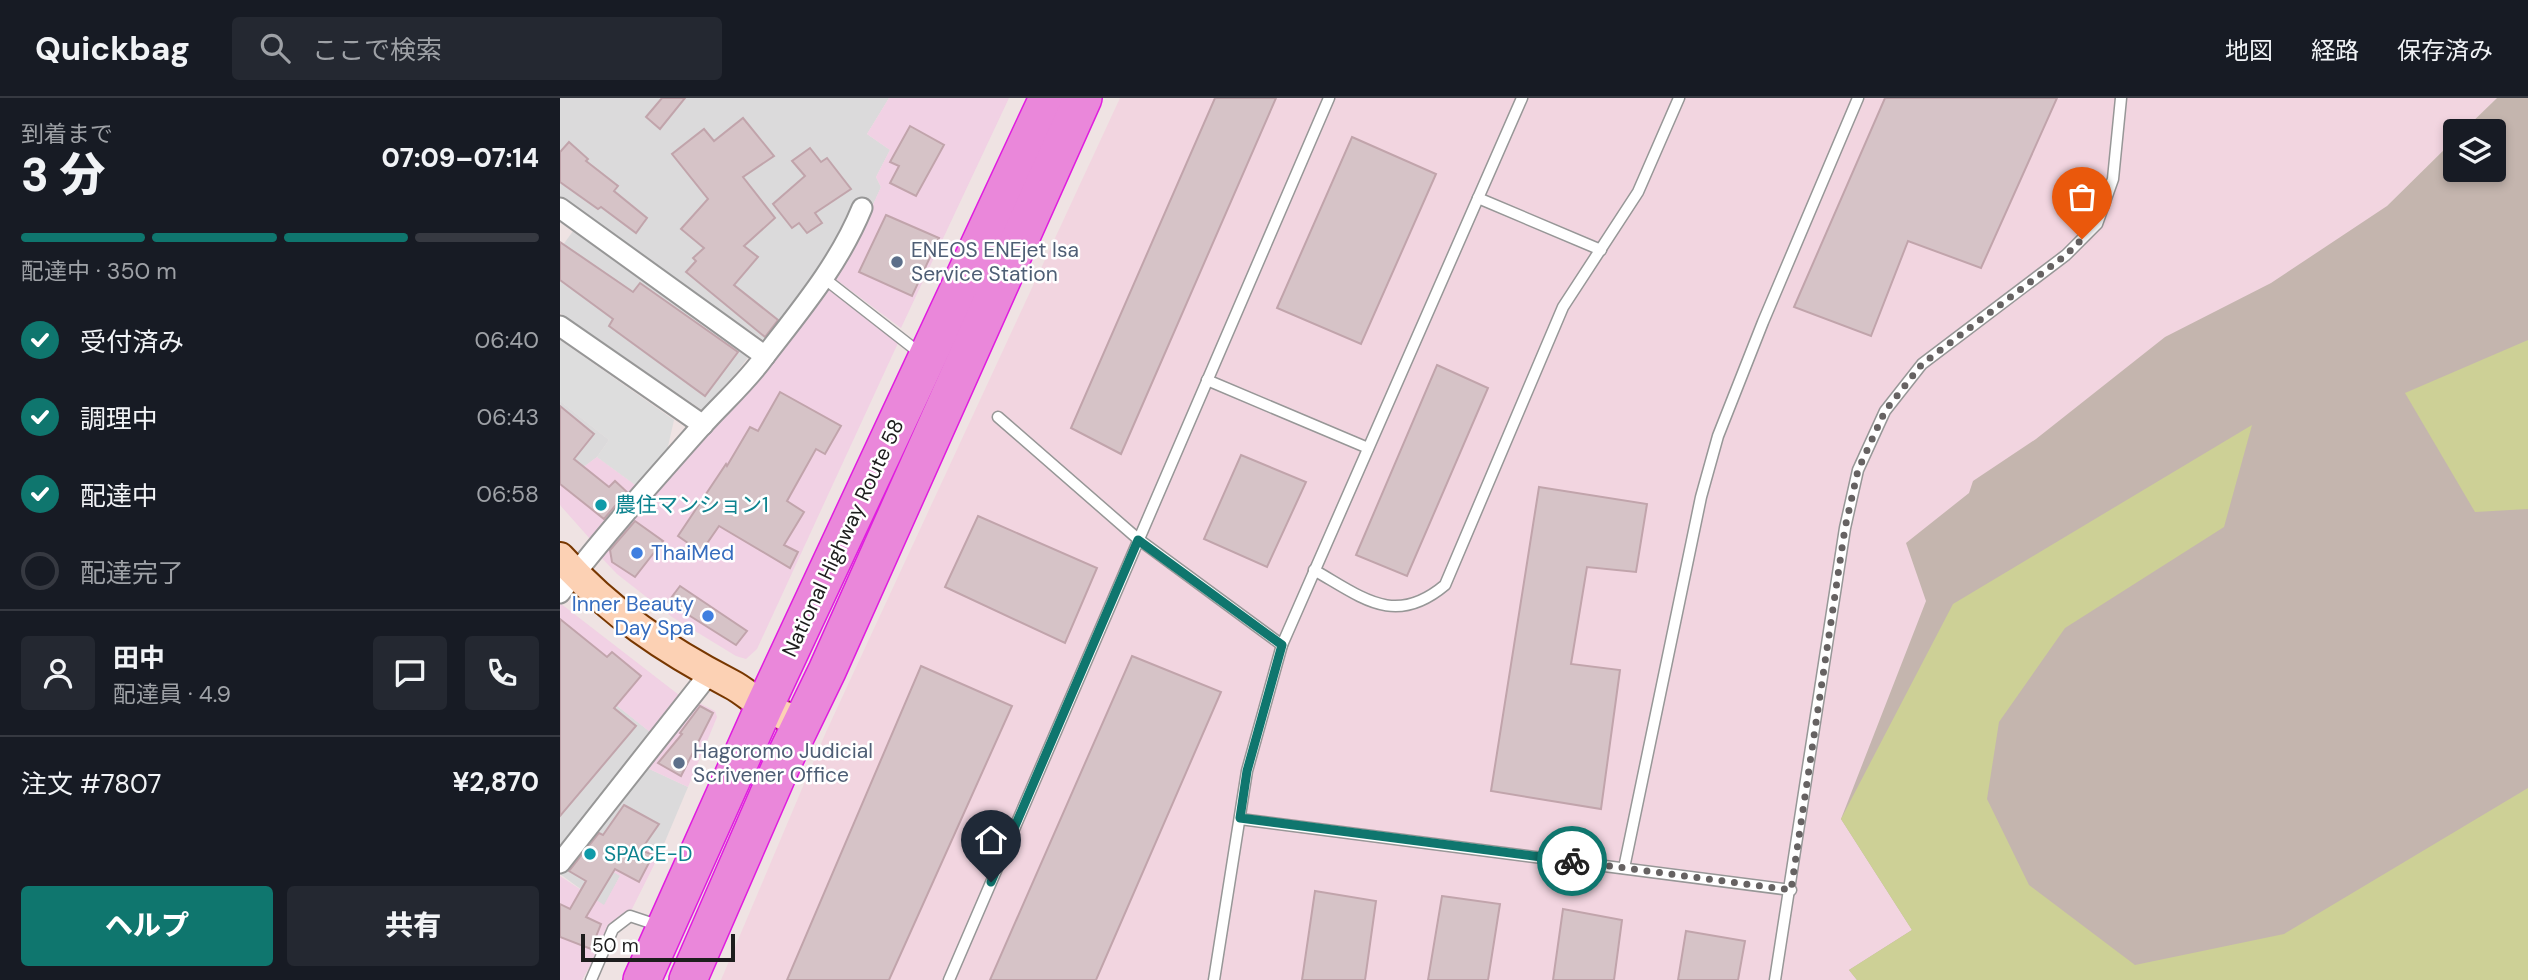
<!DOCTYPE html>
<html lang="ja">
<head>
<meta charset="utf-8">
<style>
	body { margin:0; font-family:"DM Sans","Noto Sans JP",sans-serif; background:#242831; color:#f1f3f6; height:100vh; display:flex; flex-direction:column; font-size:26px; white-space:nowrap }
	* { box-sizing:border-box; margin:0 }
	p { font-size:23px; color:#9ea1a6 }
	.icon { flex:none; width:38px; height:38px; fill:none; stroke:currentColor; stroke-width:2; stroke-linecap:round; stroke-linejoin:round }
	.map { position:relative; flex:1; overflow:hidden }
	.sheet { display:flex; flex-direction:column; background:#171b24; width:560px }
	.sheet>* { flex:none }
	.controls { position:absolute; left:1883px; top:21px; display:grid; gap:14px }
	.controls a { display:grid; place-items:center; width:63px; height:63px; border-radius:7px; background:#171b24; box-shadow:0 4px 10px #0003; font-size:35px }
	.scale { position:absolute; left:21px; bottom:18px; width:154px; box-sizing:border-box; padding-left:7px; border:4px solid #1d1d1d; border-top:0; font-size:19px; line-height:24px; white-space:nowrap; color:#1d1d1d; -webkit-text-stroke:5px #fff; paint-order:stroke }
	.pin { position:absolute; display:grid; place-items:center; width:60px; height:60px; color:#fff; margin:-72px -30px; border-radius:50% 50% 50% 0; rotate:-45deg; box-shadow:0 0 7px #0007 }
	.pin .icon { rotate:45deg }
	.courier { position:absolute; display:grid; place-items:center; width:70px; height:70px; margin:-35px; border:5px solid #0f766e; border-radius:50%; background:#fff; color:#222; box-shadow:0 2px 9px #0007 }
	.overview em { font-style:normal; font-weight:800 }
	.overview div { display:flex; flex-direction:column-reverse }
	.overview { display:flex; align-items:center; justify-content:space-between; height:119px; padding:0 21px }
	h1 { font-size:46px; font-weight:800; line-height:52px }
	.bar { display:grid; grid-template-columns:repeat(4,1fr); gap:10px 7px; align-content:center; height:84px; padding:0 21px }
	.bar i { height:9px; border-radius:5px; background:#363941 }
	.bar .current { background:#0f766e }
	.bar p { grid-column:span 4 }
	.line { display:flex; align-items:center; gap:18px; padding:0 21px; border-top:2px solid #363941 }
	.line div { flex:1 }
	.round { display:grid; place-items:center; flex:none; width:74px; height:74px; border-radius:7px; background:#242831 }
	ol { padding:0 21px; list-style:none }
	li { display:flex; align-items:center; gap:21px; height:77px }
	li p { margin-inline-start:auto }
	li .icon { padding:7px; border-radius:50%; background:#0f766e; color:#fff; stroke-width:4 }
	li:last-child { color:#9ea1a6 }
	li i { width:38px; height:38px; border:4px solid #363941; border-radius:50% }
	.button { display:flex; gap:14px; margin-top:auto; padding:14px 21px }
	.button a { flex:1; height:80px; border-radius:7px; background:#0f766e; color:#fff; font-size:28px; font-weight:800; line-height:80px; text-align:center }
	.button a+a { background:#242831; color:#f1f3f6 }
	header { display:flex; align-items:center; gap:42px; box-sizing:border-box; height:98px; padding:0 35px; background:#171b24; border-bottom:2px solid #363941 }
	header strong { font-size:33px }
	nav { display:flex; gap:38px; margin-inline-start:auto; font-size:24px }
	.search { width:490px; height:63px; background:#242831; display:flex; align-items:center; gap:18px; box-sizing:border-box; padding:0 24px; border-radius:7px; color:#9ea1a6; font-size:26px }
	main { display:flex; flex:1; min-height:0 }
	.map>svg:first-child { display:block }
	.residential { fill:#dbdadb }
	.commercial { fill:#f1d1e4 }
	.military { fill:#f2d5e0 }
	.construction { fill:#c4b5ae }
	.forest { fill:#cdd096 }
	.parking { fill:#ddd }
	.building { fill:#d6c3c7; stroke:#c1a4ab; stroke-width:2 }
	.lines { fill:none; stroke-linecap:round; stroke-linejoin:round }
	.lane-casing { stroke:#979797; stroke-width:13 }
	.street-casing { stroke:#979797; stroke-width:23 }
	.secondary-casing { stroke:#783700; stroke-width:32 }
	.highway-casing { stroke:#e01ddf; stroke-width:40 }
	.lane { stroke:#fff; stroke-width:10 }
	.street { stroke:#fff; stroke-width:19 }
	.secondary { stroke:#fcd1b4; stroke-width:28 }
	.highway { stroke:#ea87da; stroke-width:37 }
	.done { stroke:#666262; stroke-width:7; stroke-dasharray:0 12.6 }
	.route { stroke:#0f766e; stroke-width:9 }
	.service-dot { fill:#5c6f8a; stroke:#fff; stroke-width:2.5 }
	.culture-dot { fill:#0f9aa8; stroke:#fff; stroke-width:2.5 }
	.shop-dot { fill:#3f7fe0; stroke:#fff; stroke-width:2.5 }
	.labels { text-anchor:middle; stroke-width:5; stroke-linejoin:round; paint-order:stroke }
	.service-label { font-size:21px; fill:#4e5e75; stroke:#fff; text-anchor:start }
	.culture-label { font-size:21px; fill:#0d838f; stroke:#fff; text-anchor:start }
	.street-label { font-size:21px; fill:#1d1d1d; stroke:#fff }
	.shop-label { font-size:21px; fill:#366cbe; stroke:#fff; text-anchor:start }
</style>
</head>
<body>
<header>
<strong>Quickbag</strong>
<div class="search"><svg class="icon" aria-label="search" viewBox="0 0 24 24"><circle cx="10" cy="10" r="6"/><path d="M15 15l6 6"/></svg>ここで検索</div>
<nav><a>地図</a><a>経路</a><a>保存済み</a></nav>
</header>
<main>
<section class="sheet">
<div class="overview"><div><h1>3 分</h1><p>到着まで</p></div><em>07:09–07:14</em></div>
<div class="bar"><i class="current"></i><i class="current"></i><i class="current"></i><i></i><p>配達中 · 350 m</p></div>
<ol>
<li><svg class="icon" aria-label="check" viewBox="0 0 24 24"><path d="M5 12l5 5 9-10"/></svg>受付済み<p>06:40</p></li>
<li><svg class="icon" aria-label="check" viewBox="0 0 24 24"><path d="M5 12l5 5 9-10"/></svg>調理中<p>06:43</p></li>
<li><svg class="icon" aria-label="check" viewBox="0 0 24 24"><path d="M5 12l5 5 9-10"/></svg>配達中<p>06:58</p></li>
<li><i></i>配達完了</li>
</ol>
<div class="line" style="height:126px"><a class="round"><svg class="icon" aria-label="person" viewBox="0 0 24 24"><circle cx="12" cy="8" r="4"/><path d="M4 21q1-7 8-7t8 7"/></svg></a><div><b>田中</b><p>配達員 · 4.9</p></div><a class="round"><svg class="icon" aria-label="chat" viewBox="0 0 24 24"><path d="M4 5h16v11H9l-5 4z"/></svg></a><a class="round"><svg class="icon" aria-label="phone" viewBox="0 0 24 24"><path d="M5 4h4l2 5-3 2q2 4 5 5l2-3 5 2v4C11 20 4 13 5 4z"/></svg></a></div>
<div class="line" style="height:91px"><div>注文 #7807</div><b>¥2,870</b></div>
<div class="button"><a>ヘルプ</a><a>共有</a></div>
</section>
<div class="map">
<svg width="1968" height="882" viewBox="0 0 1968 882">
	<rect width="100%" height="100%" fill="#efe3e3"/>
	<g class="residential">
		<polygon points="0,0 329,0 307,36 330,52 316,79 321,89 312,109 299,103 284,139 209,246 0,101"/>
		<polygon points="16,129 190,257 156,301 142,312 0,215 0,151"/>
		<polygon points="0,303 49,342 37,359 21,371 0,355"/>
		<polygon points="21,579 90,634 0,751 0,604"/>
		<polygon points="85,669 128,689 101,753 55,734 60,778 44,808 0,776"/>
	</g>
	<g class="commercial">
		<polygon points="329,0 449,0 341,230 274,180 296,144 321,89 316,79 330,52 307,36"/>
		<polygon points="267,190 338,245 197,551 186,561 176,558 112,519 57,476 37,455"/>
		<polygon points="0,355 21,371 37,359 78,389 31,442 0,407"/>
		<polygon points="0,505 119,597 90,634 21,579 0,604"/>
		<polygon points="137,604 155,613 157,619 128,689 85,669"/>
		<polygon points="55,734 101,753 72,811 46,832 30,868 22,882 0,882 0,778 44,807 60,778 37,764"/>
	</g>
	<polygon class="military" points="560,0 1937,0 1903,33 1895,33 1895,41 1827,108 1281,720 1353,832 1290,872 1297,882 161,882 266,634"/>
	<polygon class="construction" points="1937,0 1968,0 1968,882 1297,882 1289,872 1352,832 1281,721 1366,503 1346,445 1409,395 1413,383 1476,341 1605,239 1711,185 1827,108 1895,41 1895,72 1934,72 1934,33 1903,33"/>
	<g class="forest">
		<polygon points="1968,242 1968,411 1915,414 1845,295"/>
		<polygon points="1692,327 1664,429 1505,530 1439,624 1427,701 1469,787 1575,867 1724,836 1968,690 1968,882 1297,882 1289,872 1352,832 1281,721 1393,506"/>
	</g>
	<polygon class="parking" points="0,242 114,322 106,357 78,389 37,359 49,342 0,303"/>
	<g class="building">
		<polygon points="102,0 125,0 100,31 86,19"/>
		<polygon points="655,0 716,0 561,356 511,330"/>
		<polygon points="1325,0 1497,0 1421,170 1348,143 1311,238 1234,209"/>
		<polygon points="183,20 214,58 183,79 215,120 184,148 198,159 174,187 218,222 205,239 126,174 136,163 133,160 144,150 121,131 148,101 112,56 144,31 154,43"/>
		<polygon points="350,28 384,47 356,98 330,85 339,68 330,64"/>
		<polygon points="792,39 876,76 801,246 717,210"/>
		<polygon points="9,44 28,61 26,63 58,88 54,93 87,120 76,135 41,109 38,111 0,84 0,54"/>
		<polygon points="250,50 261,64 267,60 291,91 255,115 262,125 247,135 239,125 232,130 213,106 245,78 232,63"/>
		<polygon points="326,117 379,140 352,198 299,174"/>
		<polygon points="0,144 73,194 80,185 178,254 145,298 49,228 53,221 0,182"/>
		<polygon points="877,267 928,290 847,478 796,457"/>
		<polygon points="220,294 281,328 265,356 256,351 227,403 244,414 224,447 238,454 230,470 159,428 141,454 118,438 166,366 167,368 190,329 198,333"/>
		<polygon points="0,308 34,336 14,361 49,389 55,383 67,394 44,421 0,386"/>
		<polygon points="681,357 746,384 707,469 644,441"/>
		<polygon points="979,389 1087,406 1076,474 1027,469 1011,566 1060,572 1041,711 931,693"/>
		<polygon points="418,418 537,470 505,545 385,489"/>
		<polygon points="75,423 103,443 75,479 52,464 50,452"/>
		<polygon points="120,488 187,533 176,547 108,504"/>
		<polygon points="0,521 47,559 52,554 81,578 54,610 76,628 0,718"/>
		<polygon points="572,558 661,594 536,882 430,882"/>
		<polygon points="361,568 452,608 329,882 227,882"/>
		<polygon points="140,608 153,615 121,678 98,665 122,636 120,635"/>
		<polygon points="64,707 99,726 81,752 93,757 79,784 55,771 26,819 41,826 31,851 0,839 0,806 10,811 26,783 9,773 39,735 43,737"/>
		<polygon points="755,793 816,803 805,882 742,882"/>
		<polygon points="882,798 940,806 928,882 868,882"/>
		<polygon points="1003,811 1062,822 1054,882 993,882"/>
		<polygon points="1126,833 1185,843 1178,882 1118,882"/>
	</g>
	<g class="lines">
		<g class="lane-casing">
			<g id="lane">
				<polyline points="918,100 1041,152"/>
				<polyline points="265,181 361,256"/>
				<polyline points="647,282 808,350"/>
				<polyline points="438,319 578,441 722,547"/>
				<path d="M754 472C803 500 835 529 885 487L1003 209 1078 94 1119 0"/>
				<polyline points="680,721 1231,792"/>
				<polyline points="1064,770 1141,399 1158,338 1203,224 1298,0"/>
				<polyline points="31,882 53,831 70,818 100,828"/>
				<polyline points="389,882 769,0"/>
				<polyline points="654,882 687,673 722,547 962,0"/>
				<polyline points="1215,882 1285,430 1298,372 1325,313 1362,266 1506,157 1537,126 1553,81 1561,0"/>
			</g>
		</g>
		<g class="street-casing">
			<g id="street">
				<path d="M0 110 205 258C186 285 162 305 140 330 92 384 44 438 0 495"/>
				<polyline points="0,228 143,327"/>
				<path d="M205 258C242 210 279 166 302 110"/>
				<polyline points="0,765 149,576"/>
			</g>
		</g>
		<g class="secondary-casing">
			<path id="secondary" d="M0 459C50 515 106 552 171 586 183 592 192 601 203 608 215 615 229 619 242 625"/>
		</g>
		<g class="highway-casing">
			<g id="highway">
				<polyline points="82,882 204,609 488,0"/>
				<polyline points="128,882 222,666 267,573 523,0"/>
			</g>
		</g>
		<use href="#lane" class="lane"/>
		<use href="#street" class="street"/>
		<use href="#secondary" class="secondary"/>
		<use href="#highway" class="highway"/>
	</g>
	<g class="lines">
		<polyline class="done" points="1012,763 1231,792 1285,430 1298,372 1325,313 1362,266 1506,157 1522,141"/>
		<polyline class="route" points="431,784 578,442 722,547 687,673 680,720 1012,763"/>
	</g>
	<g class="service-dot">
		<circle cx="337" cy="164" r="7"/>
		<circle cx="119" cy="665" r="7"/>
	</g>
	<g class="culture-dot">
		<circle cx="41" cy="407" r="7"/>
		<circle cx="30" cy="756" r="7"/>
	</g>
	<g class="shop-dot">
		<circle cx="77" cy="455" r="7"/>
		<circle cx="148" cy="518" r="7"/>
	</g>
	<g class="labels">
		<g class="service-label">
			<text x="351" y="159">ENEOS ENEjet Isa<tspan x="351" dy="24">Service Station</tspan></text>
			<text x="133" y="660">Hagoromo Judicial<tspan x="133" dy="24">Scrivener Office</tspan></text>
		</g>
		<g class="culture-label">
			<text x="55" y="414">農住マンション1</text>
			<text x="44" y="763">SPACE-D</text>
		</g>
		<g class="street-label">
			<text transform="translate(283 440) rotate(-65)" y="7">National Highway Route 58</text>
		</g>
		<g class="shop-label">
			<text x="91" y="462">ThaiMed</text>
			<text x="134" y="513" text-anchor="end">Inner Beauty<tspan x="134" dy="24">Day Spa</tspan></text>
		</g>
	</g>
</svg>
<div class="controls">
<a><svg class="icon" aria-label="layers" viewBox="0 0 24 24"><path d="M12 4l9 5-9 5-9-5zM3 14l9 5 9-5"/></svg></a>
</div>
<div class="scale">50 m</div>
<div class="pin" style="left:1522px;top:141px;background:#ea580c"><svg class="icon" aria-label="bag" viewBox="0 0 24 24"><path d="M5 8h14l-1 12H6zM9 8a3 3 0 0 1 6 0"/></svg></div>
<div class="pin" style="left:431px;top:784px;background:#1f2937"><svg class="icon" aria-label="home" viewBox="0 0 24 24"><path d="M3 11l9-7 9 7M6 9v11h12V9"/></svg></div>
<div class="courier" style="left:1012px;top:763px"><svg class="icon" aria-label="bike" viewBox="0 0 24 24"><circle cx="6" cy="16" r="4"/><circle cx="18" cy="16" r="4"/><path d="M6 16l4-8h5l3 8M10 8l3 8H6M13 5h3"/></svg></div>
</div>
</main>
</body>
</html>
